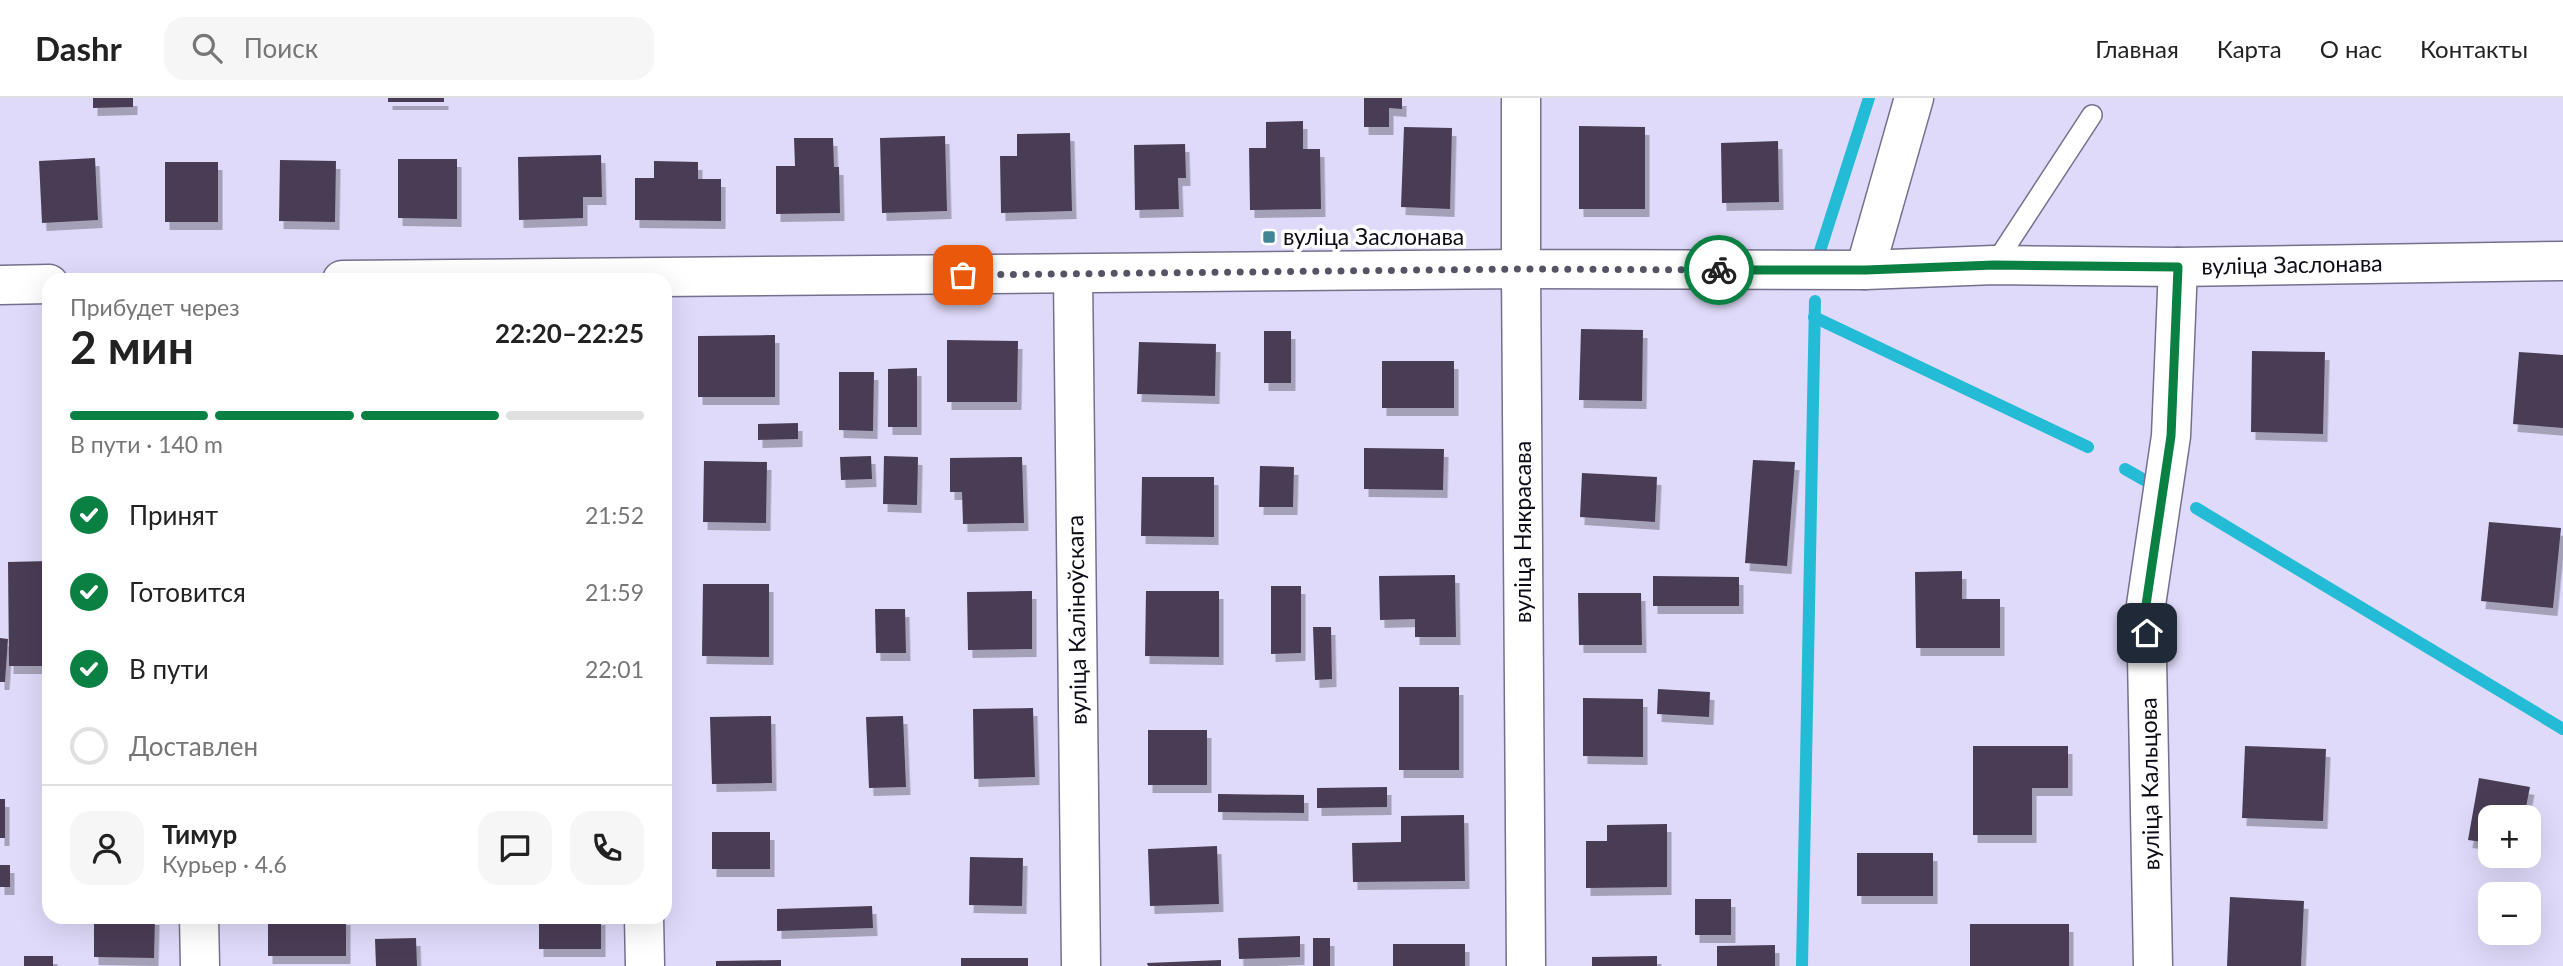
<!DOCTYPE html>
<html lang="ru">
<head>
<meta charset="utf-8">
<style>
	body { margin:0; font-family:Lato,sans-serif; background:#f6f6f6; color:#222; height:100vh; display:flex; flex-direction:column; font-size:26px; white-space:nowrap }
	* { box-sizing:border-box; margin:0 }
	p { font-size:23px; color:#767676 }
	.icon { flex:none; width:38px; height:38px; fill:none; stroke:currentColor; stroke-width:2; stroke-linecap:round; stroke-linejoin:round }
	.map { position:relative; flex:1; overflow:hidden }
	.sheet { position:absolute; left:42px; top:175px; width:630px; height:651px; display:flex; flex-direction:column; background:#fff; border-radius:21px; box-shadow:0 7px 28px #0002 }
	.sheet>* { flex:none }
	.controls { position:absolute; left:2478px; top:707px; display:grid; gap:14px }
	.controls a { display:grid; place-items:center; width:63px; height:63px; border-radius:14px; background:#fff; box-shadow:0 7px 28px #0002; font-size:35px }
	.pin { position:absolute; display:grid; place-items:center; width:60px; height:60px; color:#fff; margin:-30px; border-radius:14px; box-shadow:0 4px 10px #0006 }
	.courier { position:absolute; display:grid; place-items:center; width:70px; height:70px; margin:-35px; border:5px solid #0b8043; border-radius:50%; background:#fff; color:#222; box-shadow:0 2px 9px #0007 }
	.head em { font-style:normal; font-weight:700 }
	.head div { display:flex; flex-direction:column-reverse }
	.head { display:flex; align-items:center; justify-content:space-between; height:119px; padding:0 28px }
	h1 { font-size:46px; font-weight:700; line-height:52px }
	.bar { display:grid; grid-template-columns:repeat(4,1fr); gap:10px 7px; align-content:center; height:84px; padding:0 28px }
	.bar i { height:9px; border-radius:5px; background:#e0e0e0 }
	.bar .current { background:#0b8043 }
	.bar p { grid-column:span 4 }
	.line { display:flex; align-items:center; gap:18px; padding:0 28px; border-top:2px solid #e0e0e0 }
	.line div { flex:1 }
	.round { display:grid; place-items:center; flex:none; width:74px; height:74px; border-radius:21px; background:#f6f6f6 }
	ol { padding:0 28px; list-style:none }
	li { display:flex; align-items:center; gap:21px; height:77px }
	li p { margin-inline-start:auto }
	li .icon { padding:7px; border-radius:50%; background:#0b8043; color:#fff; stroke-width:4 }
	li:last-child { color:#767676 }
	li i { width:38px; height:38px; border:4px solid #e0e0e0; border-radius:50% }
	header { display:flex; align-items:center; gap:42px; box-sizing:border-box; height:98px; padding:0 35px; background:#fff; border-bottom:2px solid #e0e0e0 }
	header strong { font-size:33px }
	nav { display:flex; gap:38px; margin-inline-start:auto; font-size:24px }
	.search { width:490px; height:63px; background:#f6f6f6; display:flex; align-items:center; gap:18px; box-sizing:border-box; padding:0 24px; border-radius:21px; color:#767676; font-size:26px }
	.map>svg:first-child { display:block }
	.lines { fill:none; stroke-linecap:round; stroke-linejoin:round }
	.stream { stroke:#24bbd7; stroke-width:12 }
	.building { fill:#4a3d55; filter:url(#shadow) }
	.service-casing { stroke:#75708c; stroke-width:22 }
	.minor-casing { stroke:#75708c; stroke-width:41 }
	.tertiary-casing { stroke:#75708c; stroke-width:41 }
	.service { stroke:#fff; stroke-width:19 }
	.minor { stroke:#fff; stroke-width:38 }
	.tertiary { stroke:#fff; stroke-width:38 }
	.done { stroke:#565365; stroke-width:7; stroke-dasharray:0 12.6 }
	.route { stroke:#0b8043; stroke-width:9 }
	.poi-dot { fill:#428595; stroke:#fff; stroke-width:2.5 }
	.labels { text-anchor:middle; stroke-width:7; stroke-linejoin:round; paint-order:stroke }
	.poi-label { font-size:23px; fill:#0d0b15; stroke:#fff; text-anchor:start }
	.street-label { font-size:23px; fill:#0d0b15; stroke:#fff }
</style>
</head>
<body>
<header>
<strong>Dashr</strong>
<div class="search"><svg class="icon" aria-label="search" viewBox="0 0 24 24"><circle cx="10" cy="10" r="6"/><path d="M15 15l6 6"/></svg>Поиск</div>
<nav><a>Главная</a><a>Карта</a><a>О нас</a><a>Контакты</a></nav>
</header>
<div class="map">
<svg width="2563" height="868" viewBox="0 0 2563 868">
	<defs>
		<filter id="shadow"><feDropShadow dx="4.5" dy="8" stdDeviation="0" flood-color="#0004"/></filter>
	</defs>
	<rect width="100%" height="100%" fill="#dfdaf9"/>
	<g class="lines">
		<g class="stream">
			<polyline points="1820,153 1869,0"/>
			<polyline points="1814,219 2088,349"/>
			<polyline points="2125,371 2146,383"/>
			<polyline points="2196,410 2563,631"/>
			<polyline points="1802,868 1815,203"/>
		</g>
	</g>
	<g class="building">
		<polygon points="93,0 133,0 133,9 93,10"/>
		<rect x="388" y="0" width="56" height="4"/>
		<polygon points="1364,0 1402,0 1402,11 1389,10 1389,29 1364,29"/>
		<polygon points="1303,23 1303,51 1320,51 1321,111 1250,112 1249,50 1266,50 1266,24"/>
		<polygon points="1579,28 1645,29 1645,111 1579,111"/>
		<polygon points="1404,29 1452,30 1450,111 1401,109"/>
		<polygon points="1070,35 1072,113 1001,115 1000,58 1017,58 1017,36"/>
		<polygon points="945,38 947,113 882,115 880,40"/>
		<polygon points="794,40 833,40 834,69 839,69 840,115 776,116 776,68 795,68"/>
		<polygon points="1778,43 1779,104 1722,105 1721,45"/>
		<polygon points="1185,46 1186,80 1178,80 1179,111 1135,112 1134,47"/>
		<polygon points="601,57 602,99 583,99 583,120 519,122 518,59"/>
		<polygon points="95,60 98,122 42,125 39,63"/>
		<polygon points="398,61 457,61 457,121 398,120"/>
		<polygon points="280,62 336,63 335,124 279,123"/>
		<polygon points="654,63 698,64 698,81 721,81 721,123 635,122 635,80 654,80"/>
		<rect x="165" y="64" width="53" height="60"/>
		<polygon points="1581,231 1643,232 1642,303 1579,302"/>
		<rect x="1264" y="233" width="27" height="52"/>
		<polygon points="775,237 775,299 698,299 698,238"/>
		<polygon points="947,242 1018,243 1017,304 947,304"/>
		<polygon points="1139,244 1216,246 1215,298 1137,296"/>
		<polygon points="2252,253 2325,254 2323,336 2251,334"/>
		<polygon points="2519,254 2563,257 2563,330 2513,326"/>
		<rect x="1382" y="263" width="72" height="47"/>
		<polygon points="917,270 917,329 888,329 888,271"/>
		<polygon points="839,274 874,274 873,333 839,332"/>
		<polygon points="798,325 798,341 758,342 758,326"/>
		<polygon points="1364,350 1444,351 1443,392 1364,391"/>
		<polygon points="871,358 872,381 841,382 840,359"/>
		<polygon points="884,358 918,359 917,407 883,406"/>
		<polygon points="1022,359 1024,425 963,426 962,394 950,394 950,360"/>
		<polygon points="1753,362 1795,364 1787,468 1745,465"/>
		<polygon points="704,363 767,364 766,425 703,424"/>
		<polygon points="1260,368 1294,369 1293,409 1259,409"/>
		<polygon points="1582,375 1657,379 1655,424 1580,419"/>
		<polygon points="1142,379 1214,379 1214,439 1141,438"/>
		<polygon points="2489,424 2561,430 2553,510 2481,503"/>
		<polygon points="49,463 49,568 9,568 8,464"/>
		<polygon points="1962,473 1962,501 2000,501 2000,550 1916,550 1915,474"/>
		<polygon points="1455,477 1456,539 1415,539 1415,521 1380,522 1379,478"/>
		<polygon points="1653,478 1739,479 1739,508 1653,508"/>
		<polygon points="703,486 769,486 769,559 702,558"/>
		<polygon points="1271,488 1301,488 1301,555 1271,556"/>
		<polygon points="1032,493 1032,551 968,552 967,494"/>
		<polygon points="1146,493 1219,493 1219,559 1145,558"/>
		<polygon points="1578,495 1641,495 1642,547 1579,547"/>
		<polygon points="875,511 905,511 906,555 876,555"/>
		<polygon points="1313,529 1331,529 1332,581 1315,582"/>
		<polygon points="0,540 8,541 5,584 0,584"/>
		<rect x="1399" y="589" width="60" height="83"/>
		<polygon points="1658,591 1710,594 1709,619 1657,616"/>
		<polygon points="1583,600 1643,601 1643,659 1583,658"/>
		<polygon points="1033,610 1035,679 974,681 973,611"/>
		<polygon points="771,618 772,685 712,686 710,619"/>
		<polygon points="903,618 906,689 869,690 866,619"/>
		<rect x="1148" y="632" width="59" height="55"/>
		<polygon points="1973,648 2068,648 2068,690 2032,690 2032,737 1973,737"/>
		<polygon points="2245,648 2326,651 2323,723 2242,720"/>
		<polygon points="2479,680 2530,689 2524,719 2490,719 2490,745 2468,742"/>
		<polygon points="1387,689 1387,709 1317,710 1317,690"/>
		<polygon points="1218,696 1304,697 1304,715 1218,714"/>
		<rect x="0" y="701" width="5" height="39"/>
		<polygon points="1464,717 1465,783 1353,784 1352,745 1401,744 1401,718"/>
		<polygon points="1667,726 1667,789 1586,790 1586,743 1607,743 1607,727"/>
		<rect x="712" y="734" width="58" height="37"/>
		<polygon points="1217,748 1219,806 1150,808 1148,751"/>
		<rect x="1857" y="755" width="76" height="43"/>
		<polygon points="970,759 1023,760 1022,808 969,807"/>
		<rect x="0" y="767" width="10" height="22"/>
		<polygon points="2230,799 2304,803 2301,868 2227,868"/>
		<rect x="1695" y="801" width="36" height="36"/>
		<polygon points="872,808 873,830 777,833 777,811"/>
		<polygon points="94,819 155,819 154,860 94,859"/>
		<rect x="268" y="819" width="78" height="39"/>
		<rect x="539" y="819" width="62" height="32"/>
		<rect x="1970" y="826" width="99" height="42"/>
		<polygon points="1300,838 1300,859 1239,861 1238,840"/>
		<polygon points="416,840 417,868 376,868 375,841"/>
		<rect x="1313" y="840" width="17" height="28"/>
		<rect x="1393" y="846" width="72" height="22"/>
		<polygon points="1775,847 1775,868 1717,868 1717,848"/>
		<rect x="24" y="858" width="29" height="10"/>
		<polygon points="1657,858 1657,868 1592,868 1592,859"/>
		<rect x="961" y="860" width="67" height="8"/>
		<polygon points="781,862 781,868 716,868 716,863"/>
		<polygon points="1221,862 1221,868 1148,868 1147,865"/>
	</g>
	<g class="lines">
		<g class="service-casing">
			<polyline id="service" points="1994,167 2092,17"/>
		</g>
		<g class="minor-casing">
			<g id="minor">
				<polyline points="1521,0 1521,171 1865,172 1994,167 2178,169 2563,163"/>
				<polyline points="1865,172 1914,0"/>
				<polyline points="1073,177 1081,868"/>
				<polyline points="199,819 200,868"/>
				<polyline points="644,819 645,868"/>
				<polyline points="2153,868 2146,507 2171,338 2178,169"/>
			</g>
		</g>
		<g class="tertiary-casing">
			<g id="tertiary">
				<polyline points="342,182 1521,171 1526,868"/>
				<polyline points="0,187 49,186"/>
			</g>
		</g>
		<use href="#service" class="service"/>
		<use href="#minor" class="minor"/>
		<use href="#tertiary" class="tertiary"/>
	</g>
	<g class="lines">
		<polyline class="done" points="963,177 1521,171 1719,172"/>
		<polyline class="route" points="1719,172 1866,172 1994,167 2178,169 2171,338 2146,507 2147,535"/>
	</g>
	<rect class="poi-dot" x="1262" y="132" width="14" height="14" rx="3.5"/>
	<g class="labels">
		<g class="poi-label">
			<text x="1283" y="147">вуліца Заслонава</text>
		</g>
		<g class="street-label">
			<text transform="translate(2292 167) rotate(-1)" y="8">вуліца Заслонава</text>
			<text transform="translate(1523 434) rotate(-90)" y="8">вуліца Някрасава</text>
			<text transform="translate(1077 522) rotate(-91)" y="8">вуліца Каліноўскага</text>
			<text transform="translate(2150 686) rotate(-91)" y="8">вуліца Кальцова</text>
		</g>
	</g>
</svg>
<div class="controls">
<a>+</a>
<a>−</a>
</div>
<div class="pin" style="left:963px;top:177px;background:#ea580c"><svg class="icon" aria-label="bag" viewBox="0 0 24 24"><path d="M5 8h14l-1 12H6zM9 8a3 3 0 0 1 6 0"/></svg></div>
<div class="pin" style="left:2147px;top:535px;background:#1f2937"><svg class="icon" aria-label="home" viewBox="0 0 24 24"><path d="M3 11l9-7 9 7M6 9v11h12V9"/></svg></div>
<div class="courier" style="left:1719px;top:172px"><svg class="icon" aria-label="bike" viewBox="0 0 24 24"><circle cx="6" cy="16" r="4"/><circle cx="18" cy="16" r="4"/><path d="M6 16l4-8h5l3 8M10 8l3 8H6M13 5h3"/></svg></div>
<section class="sheet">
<div class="head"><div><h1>2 мин</h1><p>Прибудет через</p></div><em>22:20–22:25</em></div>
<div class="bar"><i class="current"></i><i class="current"></i><i class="current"></i><i></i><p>В пути · 140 m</p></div>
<ol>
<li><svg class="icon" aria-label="check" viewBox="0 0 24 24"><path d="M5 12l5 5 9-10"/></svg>Принят<p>21:52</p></li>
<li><svg class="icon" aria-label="check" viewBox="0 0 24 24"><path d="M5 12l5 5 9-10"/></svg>Готовится<p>21:59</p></li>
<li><svg class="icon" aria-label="check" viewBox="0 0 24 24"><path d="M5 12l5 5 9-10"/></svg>В пути<p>22:01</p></li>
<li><i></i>Доставлен</li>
</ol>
<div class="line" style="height:126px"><a class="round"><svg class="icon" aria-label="person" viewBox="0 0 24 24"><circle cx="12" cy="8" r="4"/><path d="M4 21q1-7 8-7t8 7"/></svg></a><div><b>Тимур</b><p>Курьер · 4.6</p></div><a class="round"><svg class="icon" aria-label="chat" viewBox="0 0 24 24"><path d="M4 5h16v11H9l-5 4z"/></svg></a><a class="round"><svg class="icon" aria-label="phone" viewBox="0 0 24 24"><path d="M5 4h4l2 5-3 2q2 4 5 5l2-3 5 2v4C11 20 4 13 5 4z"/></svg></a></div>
</section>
</div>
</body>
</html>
